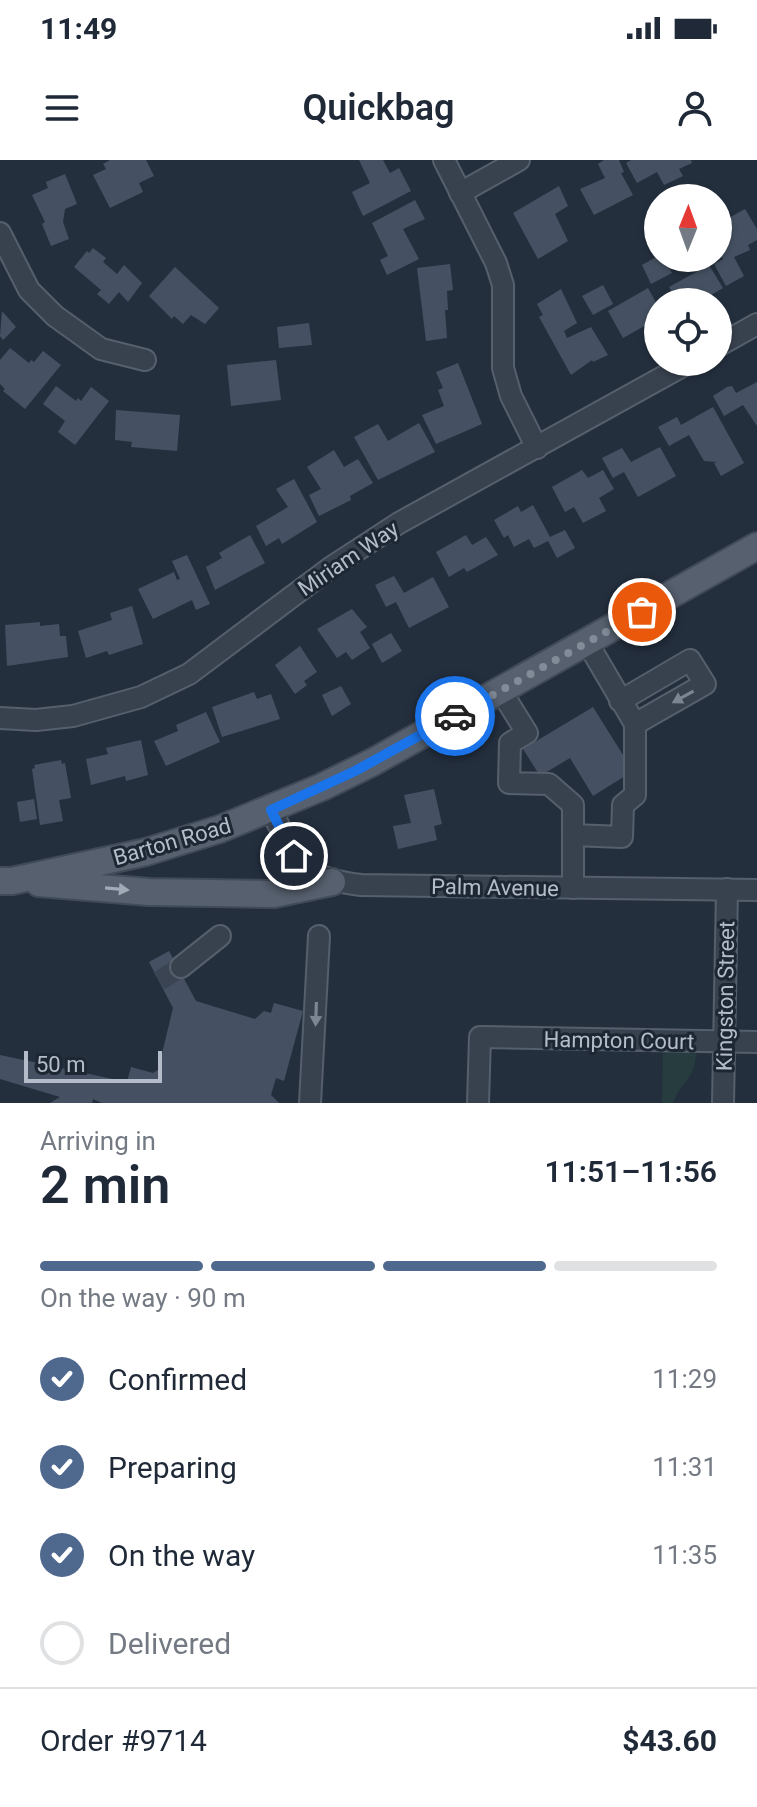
<!DOCTYPE html>
<html lang="en">
<head>
<meta charset="utf-8">
<style>
	body { margin:0; font-family:Roboto,sans-serif; background:#f2f2f3; color:#1f2937; height:100vh; display:flex; flex-direction:column; font-size:30px; white-space:nowrap }
	* { box-sizing:border-box; margin:0 }
	p { font-size:26px; color:#747a83 }
	.icon { flex:none; width:44px; height:44px; fill:none; stroke:currentColor; stroke-width:2; stroke-linecap:round; stroke-linejoin:round }
	.map { position:relative; height:943px; overflow:hidden }
	.sheet { display:flex; flex-direction:column; background:#fff; flex:1 }
	.sheet>* { flex:none }
	.needle { width:52px; rotate:1deg }
	.buttons { position:absolute; left:644px; top:24px; display:grid; gap:16px }
	.buttons a { display:grid; place-items:center; width:88px; height:88px; border-radius:50%; background:#fff; box-shadow:0 2px 6px #0004; font-size:40px }
	.scale { position:absolute; left:24px; bottom:20px; width:138px; box-sizing:border-box; padding-left:8px; border:4px solid #b4bcc9; border-top:0; font-size:22px; line-height:28px; white-space:nowrap; color:#b4bcc9; -webkit-text-stroke:6px #1d2633; paint-order:stroke }
	.pin { position:absolute; display:grid; place-items:center; width:68px; height:68px; color:#fff; margin:-34px; border:4px solid #fff; border-radius:50%; box-shadow:0 2px 8px #0007 }
	.courier { position:absolute; display:grid; place-items:center; width:80px; height:80px; margin:-40px; border:6px solid #1a73e8; border-radius:50%; background:#fff; color:#222; box-shadow:0 2px 10px #0007 }
	.overview em { font-style:normal; font-weight:600 }
	.overview div { display:flex; flex-direction:column-reverse }
	.overview { display:flex; align-items:center; justify-content:space-between; height:136px; padding:0 40px }
	h1 { font-size:52px; font-weight:600; line-height:60px }
	.bar { display:grid; grid-template-columns:repeat(4,1fr); gap:12px 8px; align-content:center; height:96px; padding:0 40px }
	.bar i { height:10px; border-radius:6px; background:#e0e1e3 }
	.bar .active { background:#4f688e }
	.bar p { grid-column:span 4 }
	.line { display:flex; align-items:center; gap:20px; padding:0 40px; border-top:2px solid #e0e1e3 }
	.line div { flex:1 }
	ol { padding:0 40px; list-style:none }
	li { display:flex; align-items:center; gap:24px; height:88px }
	li p { margin-inline-start:auto }
	li .icon { padding:8px; border-radius:50%; background:#4f688e; color:#fff; stroke-width:4 }
	li:last-child { color:#747a83 }
	li i { width:44px; height:44px; border:4px solid #e0e1e3; border-radius:50% }
	.status { display:flex; justify-content:space-between; align-items:center; height:56px; padding:0 40px; background:#fff; direction:ltr }
	.status svg { height:22px; fill:currentColor }
	header { display:flex; justify-content:space-between; align-items:center; height:104px; padding:0 40px; background:#fff; font-size:36px; font-weight:600 }
	.map>svg:first-child { display:block }
	.green { fill:#263c3f }
	.building { fill:#455162 }
	.lines { fill:none; stroke-linecap:round; stroke-linejoin:round }
	.minor-tunnel { stroke:#3a4453; stroke-width:20; stroke-dasharray:20 10; stroke-linecap:butt }
	.minor-casing { stroke:#565f6c; stroke-width:24 }
	.major-casing { stroke:#414a57; stroke-width:30 }
	.minor { stroke:#38414e; stroke-width:20 }
	.major { stroke:#56606e; stroke-width:26 }
	.oneway { fill:#7c8592 }
	.oneway2 { fill:#a1aab7 }
	.done { stroke:#828b98; stroke-width:8; stroke-dasharray:0 14.4 }
	.route { stroke:#1a73e8; stroke-width:10 }
	.labels { text-anchor:middle; stroke-width:6; stroke-linejoin:round; paint-order:stroke }
	.street-label { font-size:22px; fill:#b4bcc9; stroke:#1d2633 }
</style>
</head>
<body>
<div class="status"><b>11:49</b><svg viewBox="0 0 49 12"><path d="M0 12V9h3v3zM5 12V6h3v6zM10 12V3h3v9zM15 12V0h3v12zM26 1h20v11H26zM47 4h2v5h-2z"/></svg></div>
<header><svg class="icon" aria-label="menu" viewBox="0 0 24 24"><path d="M4 6h16M4 12h16M4 18h16"/></svg>Quickbag<svg class="icon" aria-label="person" viewBox="0 0 24 24"><circle cx="12" cy="8" r="4"/><path d="M4 21q1-7 8-7t8 7"/></svg></header>
<div class="map">
<svg width="757" height="943" viewBox="0 0 757 943">
	<rect width="100%" height="100%" fill="#242f3e"/>
	<path class="green" d="M663 890H696C696 921 681 920 673 943H662Z"/>
	<g class="building">
		<polygon points="110,0 146,0 154,16 139,23 143,32 110,48 93,15 106,9 103,4"/>
		<polygon points="359,0 383,0 390,13 399,8 411,31 363,56 352,32 370,23"/>
		<polygon points="604,0 619,0 624,12 621,13 633,35 594,55 580,29 605,18 598,4"/>
		<polygon points="631,0 691,0 692,3 679,9 683,16 664,25 657,12 637,23 626,3"/>
		<polygon points="65,14 77,44 65,49 63,62 69,79 51,86 42,64 45,62 32,35 48,28 46,22"/>
		<polygon points="559,26 568,46 555,54 568,81 538,99 513,53"/>
		<polygon points="415,40 425,59 403,69 419,99 387,115 380,100 388,96 372,63"/>
		<polygon points="745,49 757,69 757,80 748,85 750,90 734,97 744,116 726,126 714,104 723,99 718,89 718,73 731,66 727,59"/>
		<polygon points="93,88 106,98 103,102 117,114 124,105 142,123 128,142 119,132 109,144 97,134 101,130 74,107 87,91 89,93"/>
		<polygon points="658,96 658,98 664,98 672,113 651,124 642,105"/>
		<polygon points="450,104 453,130 447,131 448,150 445,150 447,178 426,181 417,108"/>
		<polygon points="709,105 723,128 699,142 677,142 669,127"/>
		<polygon points="175,107 219,148 205,164 191,155 183,164 174,156 172,159 149,136"/>
		<polygon points="603,125 613,144 593,155 582,136"/>
		<polygon points="648,128 658,146 658,165 650,169 648,164 623,178 608,151"/>
		<polygon points="561,129 577,163 564,171 567,178 591,167 608,195 593,202 592,200 571,215 539,157 543,155 537,144"/>
		<polygon points="2,151 16,167 3,180 0,176"/>
		<polygon points="309,163 312,185 279,188 277,167"/>
		<polygon points="10,188 29,203 31,200 34,202 43,191 61,205 25,249 3,231 5,229 0,224 0,200"/>
		<polygon points="276,200 281,240 231,246 227,205"/>
		<polygon points="458,203 482,264 436,284 422,255 444,246 438,230 443,228 436,212"/>
		<polygon points="757,222 757,266 743,245 724,256 713,236 727,227 732,226 736,233"/>
		<polygon points="56,226 76,241 78,238 81,241 91,227 109,241 75,285 58,272 65,261 43,244"/>
		<polygon points="713,247 744,303 721,316 714,303 717,302 704,301 689,275 669,286 658,267 677,257 681,265"/>
		<polygon points="116,250 180,255 177,291 131,287 132,282 115,280"/>
		<polygon points="419,263 435,292 378,320 354,277 378,264 388,281"/>
		<polygon points="660,287 676,316 638,337 624,312 613,318 602,298 622,288 631,302"/>
		<polygon points="334,290 344,307 358,299 373,323 350,336 351,340 319,356 309,335 321,329 307,307"/>
		<polygon points="582,310 588,318 603,310 614,329 599,338 606,351 583,363 574,347 565,352 552,327"/>
		<polygon points="294,319 317,362 282,384 279,378 266,386 256,366 288,347 276,329"/>
		<polygon points="533,345 550,377 565,370 575,388 557,398 548,381 534,388 529,379 514,387 508,375 504,378 494,360 518,346 521,352"/>
		<polygon points="250,375 265,403 215,430 206,407 222,398 219,393"/>
		<polygon points="466,375 472,385 486,377 498,395 467,412 464,408 449,417 436,392"/>
		<polygon points="187,395 210,444 196,450 192,440 153,459 138,429 174,412 177,420 180,419 172,401"/>
		<polygon points="394,416 404,433 433,417 449,447 409,468 396,442 386,447 375,425"/>
		<polygon points="132,446 143,484 109,495 107,491 86,498 78,471 112,460 110,453"/>
		<polygon points="352,449 367,467 360,472 370,488 352,500 346,492 337,498 317,469"/>
		<polygon points="40,462 40,466 59,464 60,476 66,476 68,497 7,506 5,465"/>
		<polygon points="391,473 402,491 382,503 372,484"/>
		<polygon points="300,486 317,512 304,521 307,525 295,534 275,505"/>
		<polygon points="341,526 351,544 332,556 322,535"/>
		<polygon points="254,532 257,539 271,534 280,559 222,577 212,547"/>
		<polygon points="593,547 633,611 593,636 570,598 540,616 523,589"/>
		<polygon points="206,552 220,582 166,606 154,581 178,571 176,565"/>
		<polygon points="141,580 148,615 126,621 125,616 91,625 86,599 108,594 106,588"/>
		<polygon points="61,600 62,604 65,603 71,638 59,640 63,661 40,665 32,609 35,608 34,605"/>
		<polygon points="434,629 442,664 434,666 437,680 398,689 393,666 411,663 404,635"/>
		<polygon points="34,639 37,659 20,662 17,642"/>
		<polygon points="169,791 196,841 255,859 264,851 271,853 274,843 303,851 284,921 276,918 271,935 279,943 102,943 93,939 92,943 50,943 60,937 0,919 0,895 127,922 131,907 153,913 158,910 173,848 149,802"/>
	</g>
	<g class="lines">
		<polyline class="minor-tunnel" points="159,821 181,807"/>
		<g class="minor-casing">
			<g id="minor">
				<polyline points="444,0 496,103 503,125 503,208 511,236 537,288"/>
				<polyline points="460,33 519,0"/>
				<polyline points="0,73 29,130 55,156 101,189 145,200"/>
				<polyline points="718,186 757,164"/>
				<polyline points="587,482 635,564 705,524 690,500 620,541"/>
				<polyline points="501,531 527,573 510,583 509,623 549,624 573,645 573,728"/>
				<polyline points="0,558 36,560 73,556 141,537 189,514 330,408 399,363 690,202"/>
				<path d="M271 650C297 701 300 718 361 725L757 730"/>
				<polyline points="573,675 622,677 623,645 635,635 635,564"/>
				<polyline points="181,807 220,776"/>
				<polyline points="310,943 319,776"/>
				<polyline points="478,943 480,877 757,882"/>
				<polyline points="723,943 727,729"/>
			</g>
		</g>
		<g class="major-casing">
			<g id="major">
				<polyline points="0,721 12,721 146,692 220,669 322,627 373,602 757,386"/>
				<polyline points="39,723 149,732 274,734 332,722"/>
			</g>
		</g>
		<use href="#minor" class="minor"/>
		<use href="#major" class="major"/>
	</g>
	<defs><path id="oneway-solid" d="M-6-.8H1V-3.2L6.5 0L1 3.2V.8H-6Z" transform="scale(2)"/></defs>
	<g class="oneway">
		<use href="#oneway-solid" transform="translate(683 537) rotate(151)"/>
		<use href="#oneway-solid" transform="translate(316 854) rotate(92)"/>
	</g>
	<use class="oneway2" href="#oneway-solid" transform="translate(117 729) rotate(5)"/>
	<g class="lines">
		<polyline class="done" points="455,556 642,452"/>
		<polyline class="route" points="294,696 271,650 355,611 455,556"/>
	</g>
	<g class="labels">
		<g class="street-label">
			<text transform="translate(348 398) rotate(-34)" y="8">Miriam Way</text>
			<text transform="translate(172 681) rotate(-16)" y="8">Barton Road</text>
			<text transform="translate(495 727) rotate(1)" y="8">Palm Avenue</text>
			<text transform="translate(725 836) rotate(-89)" y="8">Kingston Street</text>
			<text transform="translate(619 880) rotate(1)" y="8">Hampton Court</text>
		</g>
	</g>
</svg>
<div class="buttons">
<a><svg class="needle" viewBox="-14 -14 28 28"><path d="M0-13l5 13h-10z" fill="#e53935"/><path d="M0 13l5-13h-10z" fill="#747a83"/></svg></a>
<a><svg class="icon" aria-label="locate" viewBox="0 0 24 24"><circle cx="12" cy="12" r="6"/><path d="M12 2v4M12 18v4M2 12h4M18 12h4"/></svg></a>
</div>
<div class="scale">50 m</div>
<div class="pin" style="left:642px;top:452px;background:#ea580c"><svg class="icon" aria-label="bag" viewBox="0 0 24 24"><path d="M5 8h14l-1 12H6zM9 8a3 3 0 0 1 6 0"/></svg></div>
<div class="pin" style="left:294px;top:696px;background:#1f2937"><svg class="icon" aria-label="home" viewBox="0 0 24 24"><path d="M3 11l9-7 9 7M6 9v11h12V9"/></svg></div>
<div class="courier" style="left:455px;top:556px"><svg class="icon" aria-label="car" viewBox="0 0 24 24"><path d="M5 17H2v-5l4-1 3-4h7l3 4 3 1v5h-3M9 17h6M6 11h13"/><circle cx="7" cy="17" r="2"/><circle cx="17" cy="17" r="2"/></svg></div>
</div>
<section class="sheet">
<div class="overview"><div><h1>2 min</h1><p>Arriving in</p></div><em>11:51–11:56</em></div>
<div class="bar"><i class="active"></i><i class="active"></i><i class="active"></i><i></i><p>On the way · 90 m</p></div>
<ol>
<li><svg class="icon" aria-label="check" viewBox="0 0 24 24"><path d="M5 12l5 5 9-10"/></svg>Confirmed<p>11:29</p></li>
<li><svg class="icon" aria-label="check" viewBox="0 0 24 24"><path d="M5 12l5 5 9-10"/></svg>Preparing<p>11:31</p></li>
<li><svg class="icon" aria-label="check" viewBox="0 0 24 24"><path d="M5 12l5 5 9-10"/></svg>On the way<p>11:35</p></li>
<li><i></i>Delivered</li>
</ol>
<div class="line" style="height:104px"><div>Order #9714</div><b>$43.60</b></div>
</section>
</body>
</html>
